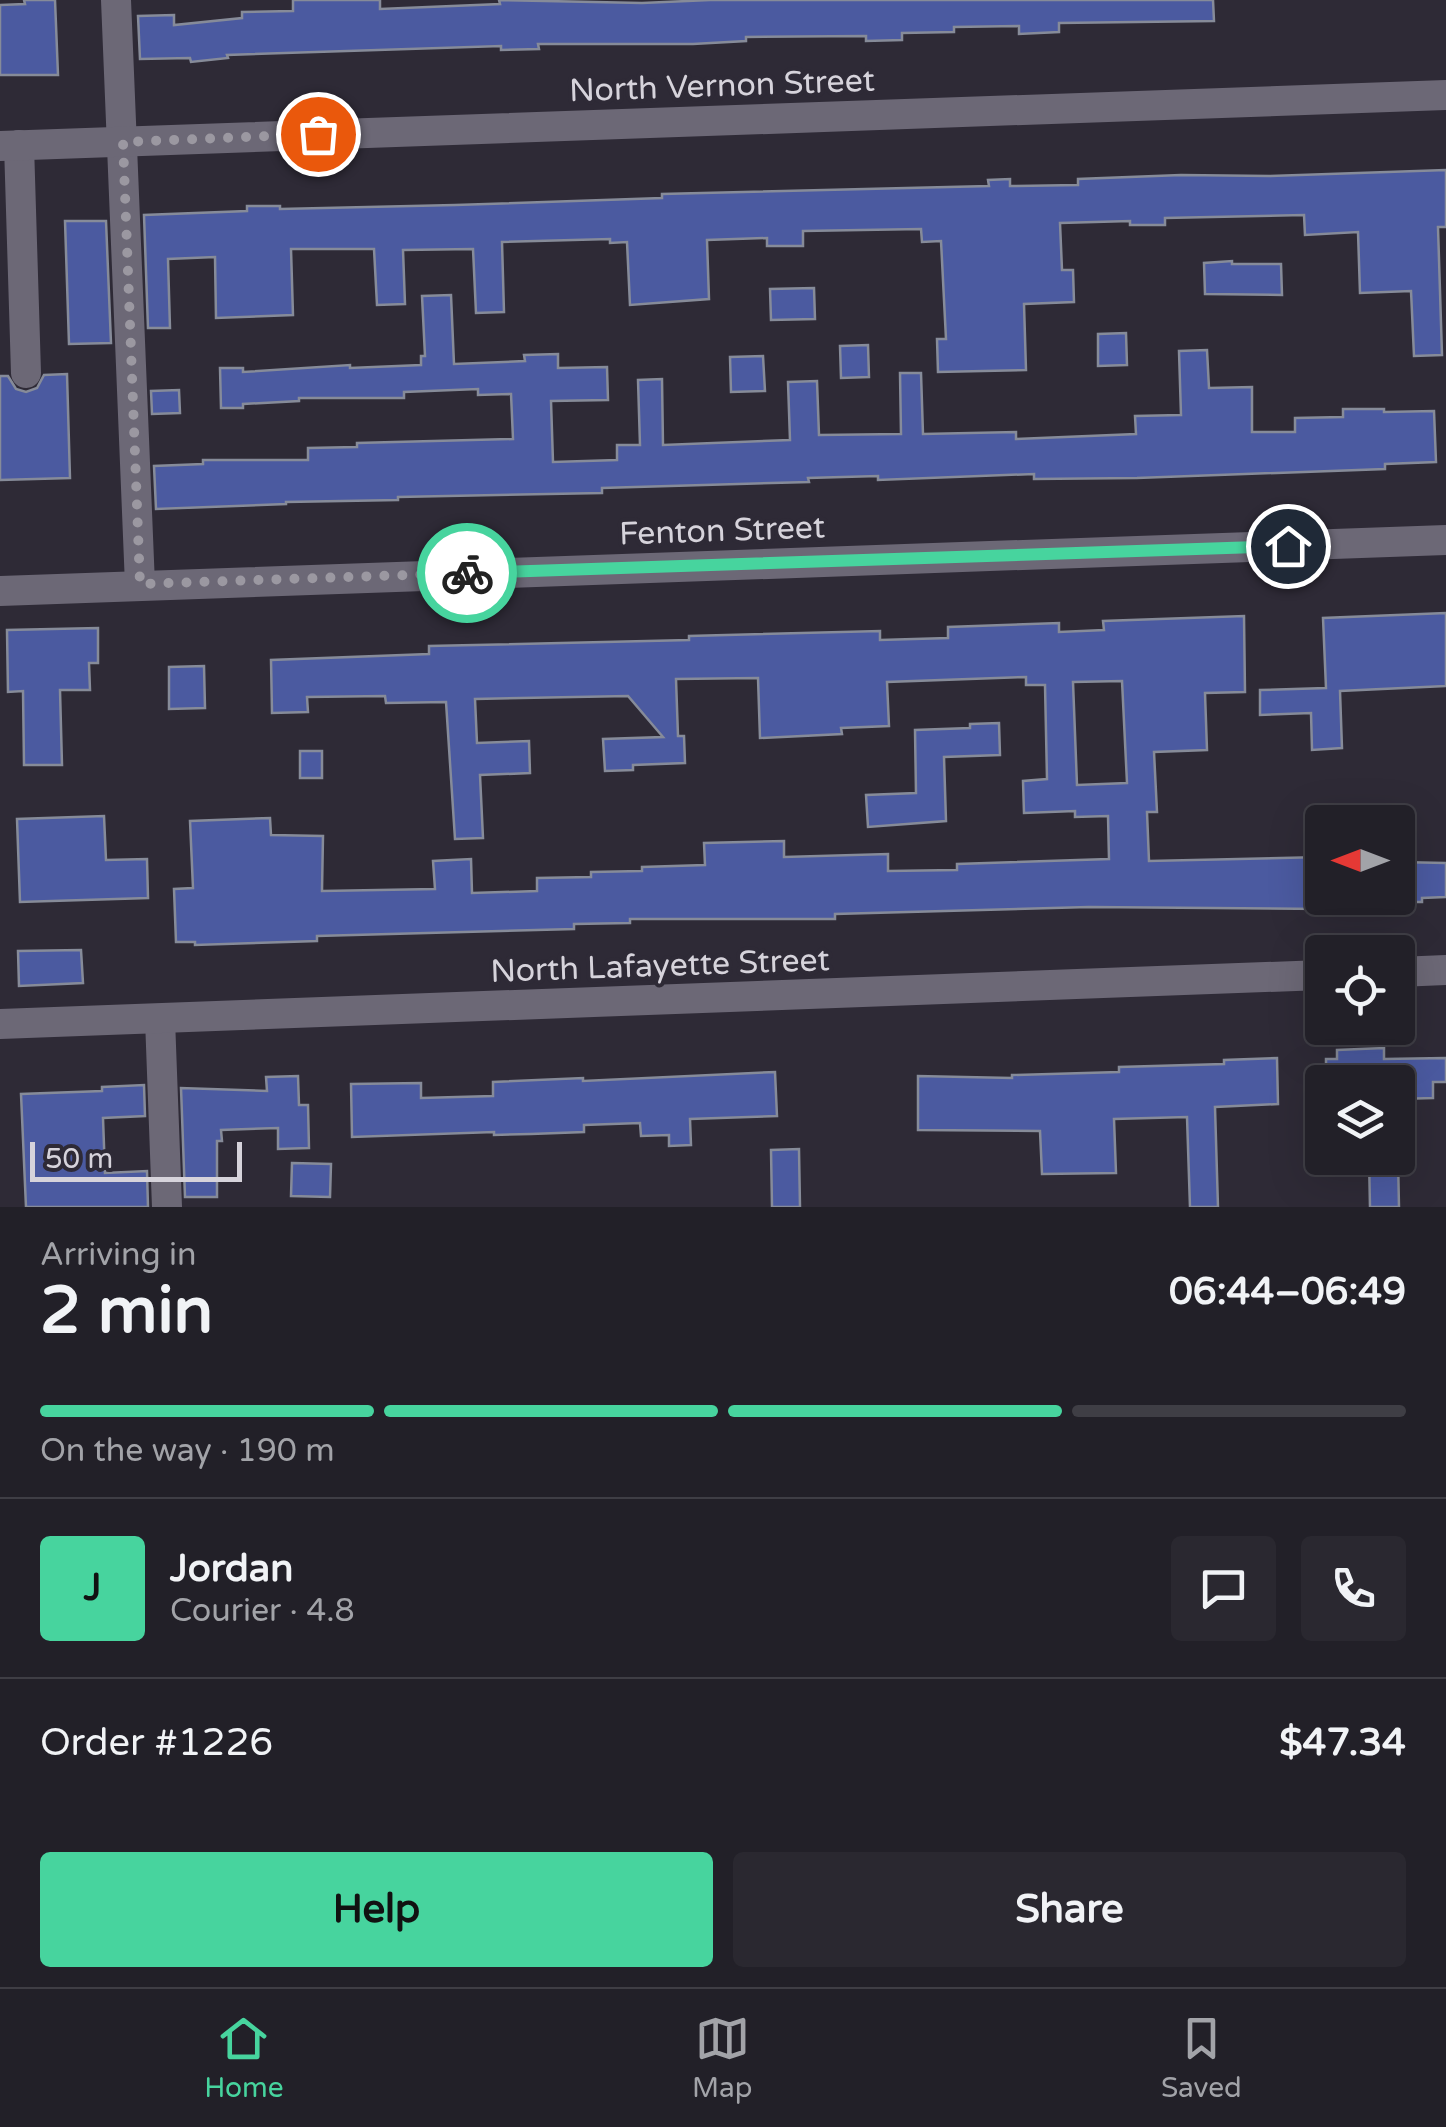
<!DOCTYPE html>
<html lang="en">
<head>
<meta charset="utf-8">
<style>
	body { margin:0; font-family:"Varela Round",sans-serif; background:#2a2830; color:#f1f3f6; height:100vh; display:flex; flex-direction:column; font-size:38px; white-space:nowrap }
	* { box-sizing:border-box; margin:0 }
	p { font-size:32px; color:#a2a3a8 }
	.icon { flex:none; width:55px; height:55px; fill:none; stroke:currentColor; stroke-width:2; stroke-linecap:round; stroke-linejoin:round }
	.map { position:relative; height:1207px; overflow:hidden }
	.details { display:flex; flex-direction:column; background:#222028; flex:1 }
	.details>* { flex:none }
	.needle { width:65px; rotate:270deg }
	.fabs { position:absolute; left:1305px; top:805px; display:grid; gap:20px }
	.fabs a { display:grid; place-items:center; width:110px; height:110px; border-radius:10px; background:#222028; box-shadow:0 10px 40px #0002,0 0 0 2px #3f3e45; font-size:50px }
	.scale { position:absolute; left:30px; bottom:25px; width:212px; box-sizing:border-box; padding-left:10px; border:5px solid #d6d3db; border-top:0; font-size:28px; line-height:35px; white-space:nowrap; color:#d6d3db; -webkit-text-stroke:8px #2e2a36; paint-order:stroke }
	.pin { position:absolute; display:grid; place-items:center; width:85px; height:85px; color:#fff; margin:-42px; border:5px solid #fff; border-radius:50%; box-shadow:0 2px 10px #0007 }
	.courier { position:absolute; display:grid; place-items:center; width:100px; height:100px; margin:-50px; border:8px solid #47d49e; border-radius:50%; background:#fff; color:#222; box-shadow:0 2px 12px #0007 }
	.summary em { font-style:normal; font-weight:700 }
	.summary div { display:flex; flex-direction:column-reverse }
	.summary { display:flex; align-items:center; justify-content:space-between; height:170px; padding:0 40px }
	h1 { font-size:65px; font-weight:700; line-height:75px }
	.bar { display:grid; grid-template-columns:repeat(4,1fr); gap:15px 10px; align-content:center; height:120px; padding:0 40px }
	.bar i { height:12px; border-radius:8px; background:#3f3e45 }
	.bar .on { background:#47d49e }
	.bar p { grid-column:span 4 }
	.line { display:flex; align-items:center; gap:25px; padding:0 40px; border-top:2px solid #3f3e45 }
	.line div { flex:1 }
	.round { display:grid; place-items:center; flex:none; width:105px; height:105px; border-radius:10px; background:#2a2830 }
	.action { display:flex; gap:20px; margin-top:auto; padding:20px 40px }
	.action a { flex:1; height:115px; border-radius:10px; background:#47d49e; color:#111; font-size:40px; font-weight:700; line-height:115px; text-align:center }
	.action a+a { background:#2a2830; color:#f1f3f6 }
	.tab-bar { display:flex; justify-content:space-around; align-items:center; height:140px; border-top:2px solid #3f3e45; background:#222028; font-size:28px; color:#a2a3a8 }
	.tab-bar a { display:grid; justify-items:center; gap:5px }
	.tab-bar .on { color:#47d49e }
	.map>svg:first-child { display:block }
	.building { fill:#4b5aa0; stroke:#868b99; stroke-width:2.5; fill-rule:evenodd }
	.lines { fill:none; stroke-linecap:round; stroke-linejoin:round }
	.minor { stroke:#6c6876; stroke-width:30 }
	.done { stroke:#9b98a1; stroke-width:10; stroke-dasharray:0 18 }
	.route { stroke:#47d49e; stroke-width:12 }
	.labels { text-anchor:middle; stroke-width:8; stroke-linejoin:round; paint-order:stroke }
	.street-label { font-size:32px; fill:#d6d3db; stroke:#2e2a36 }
</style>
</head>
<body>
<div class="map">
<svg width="1446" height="1207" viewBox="0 0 1446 1207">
	<rect width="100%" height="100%" fill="#2e2a36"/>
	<g class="building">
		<polygon points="24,0 55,0 58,75 0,75 0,5 25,4"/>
		<polygon points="293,0 380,0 380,9 500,4 499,0 642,3 710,0 1213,0 1214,21 1059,23 1059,32 1019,34 1019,26 954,27 954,32 902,33 902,40 866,41 866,36 746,37 746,41 693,44 538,44 539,49 501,50 501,46 227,55 228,58 191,62 190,58 140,59 138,16 174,15 174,25 242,18 242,12 293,11"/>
		<polygon points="1446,170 1446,227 1438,227 1442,355 1414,356 1411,291 1360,293 1358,232 1305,235 1304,215 1165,218 1165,225 1130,225 1130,221 1060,223 1062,270 1073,270 1074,302 1024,304 1026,370 938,372 937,339 946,339 941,241 922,242 921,229 803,231 803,246 767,246 767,238 707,240 709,299 630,305 627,242 610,243 610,239 502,242 504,312 476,313 473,249 403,250 405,304 377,305 374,249 291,249 293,315 216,318 215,257 168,259 170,328 148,328 144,215 247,211 247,206 280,206 280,209 455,205 662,198 662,194 989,186 988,180 1010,179 1010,186 1078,185 1078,179 1181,175 1270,176"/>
		<polygon points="65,221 106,221 111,343 69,344"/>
		<polygon points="1232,261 1232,264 1281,264 1282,295 1205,294 1204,263"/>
		<polygon points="814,288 815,319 771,320 770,289"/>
		<polygon points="451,295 454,364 525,361 524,355 558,354 558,368 607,367 608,400 551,401 553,462 617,460 617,445 640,445 638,380 662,379 663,445 790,440 788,382 817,381 819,435 901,434 900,373 921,373 923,434 1016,432 1016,439 1136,434 1135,416 1181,415 1179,351 1207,350 1209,388 1252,387 1252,432 1295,432 1295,418 1343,417 1343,409 1384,409 1384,412 1434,411 1436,462 1385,464 1385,469 1137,478 1034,479 1034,474 878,480 878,476 808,478 809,482 602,488 602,493 398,497 398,500 286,502 286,504 156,509 154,466 203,464 203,460 308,460 308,448 357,447 357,443 513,439 511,394 478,395 478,389 404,392 404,398 299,398 299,401 243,404 243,408 221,408 220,368 243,368 243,372 350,365 350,368 421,365 421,356 425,356 422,296"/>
		<polygon points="1126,333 1127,365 1098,366 1098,334"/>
		<polygon points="868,345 869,377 841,378 840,346"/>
		<polygon points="763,356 765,391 731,392 730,357"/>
		<polygon points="67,374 70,478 0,480 0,376 8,376 16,389 26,392 37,388 44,375"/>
		<polygon points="179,390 180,413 152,414 151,391"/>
		<polygon points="1446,613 1446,686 1340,691 1342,748 1312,750 1311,713 1260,715 1260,690 1326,688 1323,618"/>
		<path d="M1244 616 1245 692 1205 693 1207 750 1154 752 1157 812H1147L1149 861 1322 857V909L1089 907 835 914V919H630V923L574 924V929L317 936V941L195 945V942H176L174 889 193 888 190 821 270 818 271 835 323 836 322 891 435 889 433 861 471 859 472 893 537 891V878L591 877V872L642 871V867L705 865 704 843 784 841V857L888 854V871L957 870V864L1109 859 1108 816 1075 817V811L1024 813 1023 781 1047 779 1045 685H1026V677L887 682 889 726 841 728 842 734 760 738 758 678 676 679 678 736H684L685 763 633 765V770L605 771 603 739 663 737 628 696 475 699 477 743 529 741 530 773 480 775 483 838 455 839 446 702 386 703 385 696 307 697 308 712 272 713 271 660 429 654V646L689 640V636L880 631V640L948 638V627L1059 623V632L1104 630 1103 621ZM1122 681 1127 783 1077 785 1073 682Z"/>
		<polygon points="98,628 98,663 89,663 90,690 60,690 62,765 24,765 23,691 8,692 7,630"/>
		<polygon points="204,666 205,708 169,709 169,667"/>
		<polygon points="999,723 1000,755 944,757 946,821 868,827 866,795 916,793 915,730 970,728 970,724"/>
		<rect x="300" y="751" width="22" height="27"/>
		<polygon points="104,816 106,860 147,859 148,898 20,902 17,819"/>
		<polygon points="1398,862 1446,863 1446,897 1422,898 1422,902 1398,902"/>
		<polygon points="81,950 83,983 19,986 18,951"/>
		<polygon points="1384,1048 1384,1059 1446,1058 1446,1082 1433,1082 1433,1098 1398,1099 1398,1082 1326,1082 1326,1059 1337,1059 1337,1050"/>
		<polygon points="1277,1058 1278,1104 1215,1107 1218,1207 1190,1207 1187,1117 1114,1119 1116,1173 1042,1174 1040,1131 918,1130 918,1076 1012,1078 1012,1075 1119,1072 1119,1067 1224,1064 1224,1060"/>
		<polygon points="775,1072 777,1116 690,1119 691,1145 669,1146 669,1135 641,1136 640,1123 584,1125 584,1132 531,1134 494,1135 494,1132 352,1137 351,1084 421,1083 421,1098 493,1096 493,1082 583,1078 583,1081"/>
		<polygon points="298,1076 299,1105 308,1105 309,1148 278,1149 278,1128 221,1130 222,1141 217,1141 217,1197 185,1197 181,1088 267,1091 266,1077"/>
		<polygon points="144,1085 145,1116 103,1118 105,1173 147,1171 148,1207 26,1207 21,1094 102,1091 102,1087"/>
		<polygon points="799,1149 800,1207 772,1207 771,1150"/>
		<polygon points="1369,1158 1398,1158 1399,1207 1370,1207"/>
		<polygon points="292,1163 331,1164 330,1197 291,1196"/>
	</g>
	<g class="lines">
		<g class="minor">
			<polyline points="116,0 140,585"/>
			<polyline points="19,145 26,373"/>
			<polyline points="0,146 1446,95"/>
			<polyline points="0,591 1446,540"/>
			<polyline points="1398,972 1446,970"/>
			<polyline points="160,1019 167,1207"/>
			<polyline points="0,1024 1322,975"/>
		</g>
	</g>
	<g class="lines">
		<polyline class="done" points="318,134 123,142 140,584 467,573"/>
		<polyline class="route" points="467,573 1288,546"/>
	</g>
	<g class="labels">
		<g class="street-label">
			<text transform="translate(722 85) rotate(-2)" y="11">North Vernon Street</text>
			<text transform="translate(722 530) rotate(-2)" y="11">Fenton Street</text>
			<text transform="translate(660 965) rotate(-2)" y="11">North Lafayette Street</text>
		</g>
	</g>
</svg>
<div class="fabs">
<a><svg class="needle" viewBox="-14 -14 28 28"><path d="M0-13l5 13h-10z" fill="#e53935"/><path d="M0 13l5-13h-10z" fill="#a2a3a8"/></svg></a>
<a><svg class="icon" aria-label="locate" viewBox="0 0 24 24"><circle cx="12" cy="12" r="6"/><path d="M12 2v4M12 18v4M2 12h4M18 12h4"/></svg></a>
<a><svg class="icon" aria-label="layers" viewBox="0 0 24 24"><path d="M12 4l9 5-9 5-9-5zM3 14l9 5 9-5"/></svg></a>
</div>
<div class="scale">50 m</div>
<div class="pin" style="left:318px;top:134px;background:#ea580c"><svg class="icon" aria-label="bag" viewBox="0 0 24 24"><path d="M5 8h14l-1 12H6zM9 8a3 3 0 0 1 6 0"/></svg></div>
<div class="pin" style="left:1288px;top:546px;background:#1f2937"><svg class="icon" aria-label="home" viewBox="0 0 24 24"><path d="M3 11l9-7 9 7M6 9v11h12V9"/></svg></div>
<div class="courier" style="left:467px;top:573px"><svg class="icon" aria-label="bike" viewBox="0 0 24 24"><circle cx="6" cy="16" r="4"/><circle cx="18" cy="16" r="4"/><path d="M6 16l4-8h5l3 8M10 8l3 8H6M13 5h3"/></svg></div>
</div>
<section class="details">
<div class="summary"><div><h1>2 min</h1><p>Arriving in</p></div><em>06:44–06:49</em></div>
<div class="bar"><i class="on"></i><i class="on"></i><i class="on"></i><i></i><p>On the way · 190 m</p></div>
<div class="line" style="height:180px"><b class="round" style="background:#47d49e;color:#111">J</b><div><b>Jordan</b><p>Courier · 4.8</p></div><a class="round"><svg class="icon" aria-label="chat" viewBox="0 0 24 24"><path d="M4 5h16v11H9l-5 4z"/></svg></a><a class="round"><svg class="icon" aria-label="phone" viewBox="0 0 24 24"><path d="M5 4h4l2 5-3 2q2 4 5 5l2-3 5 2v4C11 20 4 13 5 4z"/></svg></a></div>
<div class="line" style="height:130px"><div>Order #1226</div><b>$47.34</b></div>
<div class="action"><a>Help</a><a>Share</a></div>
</section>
<nav class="tab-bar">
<a class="on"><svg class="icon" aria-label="home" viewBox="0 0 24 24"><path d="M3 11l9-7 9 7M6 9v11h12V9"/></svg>Home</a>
<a><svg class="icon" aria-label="map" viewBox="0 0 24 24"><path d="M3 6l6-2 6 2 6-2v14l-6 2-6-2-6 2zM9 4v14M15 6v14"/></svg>Map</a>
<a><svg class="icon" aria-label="saved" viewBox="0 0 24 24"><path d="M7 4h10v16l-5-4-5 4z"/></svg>Saved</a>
</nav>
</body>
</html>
